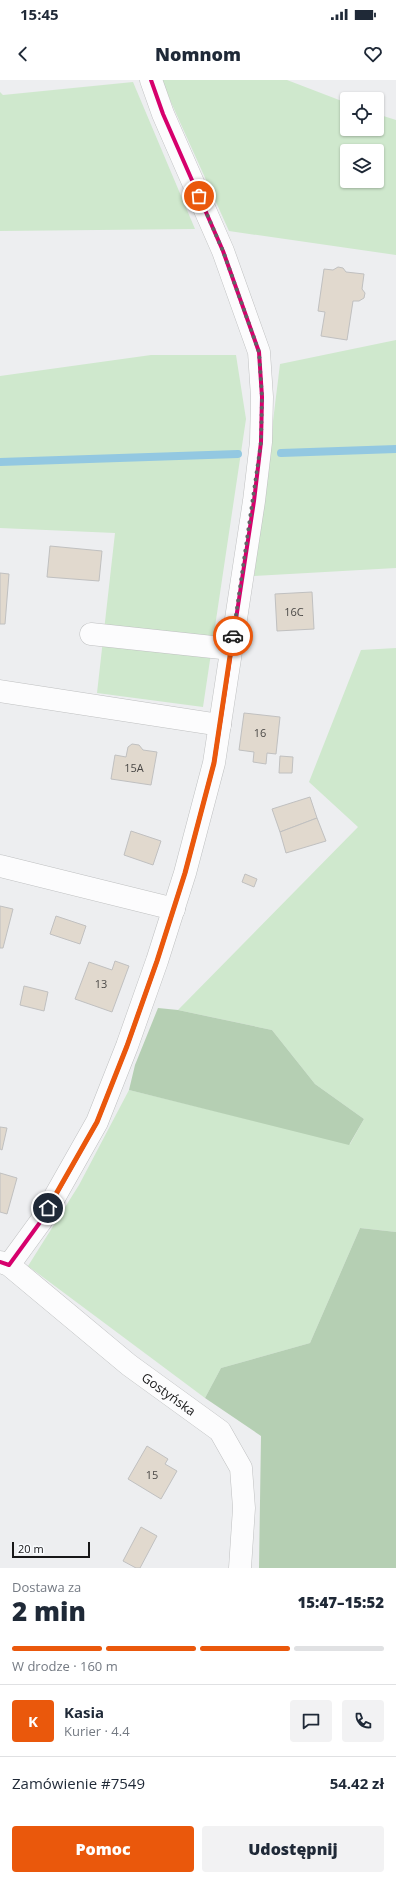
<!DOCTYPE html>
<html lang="pl">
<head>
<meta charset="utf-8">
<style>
	body { margin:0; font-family:"Open Sans",sans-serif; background:#f2f2f3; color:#1f2937; height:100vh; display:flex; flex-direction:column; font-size:15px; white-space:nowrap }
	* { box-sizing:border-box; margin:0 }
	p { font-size:13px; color:#747a83 }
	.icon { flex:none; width:22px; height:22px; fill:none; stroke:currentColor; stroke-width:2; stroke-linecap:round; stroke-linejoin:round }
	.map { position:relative; height:1488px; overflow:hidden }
	.panel { display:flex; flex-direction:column; background:#fff; flex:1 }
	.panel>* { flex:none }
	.controls { position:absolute; left:340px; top:12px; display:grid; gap:8px }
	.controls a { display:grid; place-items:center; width:44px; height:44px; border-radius:4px; background:#fff; box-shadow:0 1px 3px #0004; font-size:20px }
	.scale { position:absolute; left:12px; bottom:10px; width:78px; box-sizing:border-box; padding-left:4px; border:2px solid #171718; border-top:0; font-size:11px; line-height:14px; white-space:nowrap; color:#171718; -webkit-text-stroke:3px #f9fbfe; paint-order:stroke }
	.pin { position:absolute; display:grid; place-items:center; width:34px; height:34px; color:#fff; margin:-17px; border:2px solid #fff; border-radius:50%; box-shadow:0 1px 4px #0007 }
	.courier { position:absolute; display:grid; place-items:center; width:40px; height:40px; margin:-20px; border:3px solid #ea580c; border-radius:50%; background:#fff; color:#222; box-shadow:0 1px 5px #0007 }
	.head em { font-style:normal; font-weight:800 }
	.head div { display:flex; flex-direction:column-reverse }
	.head { display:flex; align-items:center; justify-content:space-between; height:68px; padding:0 12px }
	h1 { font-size:26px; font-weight:800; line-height:30px }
	.bar { display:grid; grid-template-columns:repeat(4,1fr); gap:6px 4px; align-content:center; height:48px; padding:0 12px }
	.bar i { height:5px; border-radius:3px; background:#e0e1e3 }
	.bar .current { background:#ea580c }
	.bar p { grid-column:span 4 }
	.line { display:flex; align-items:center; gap:10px; padding:0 12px; border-top:1px solid #e0e1e3 }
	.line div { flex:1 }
	.round { display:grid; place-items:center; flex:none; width:42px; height:42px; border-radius:4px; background:#f2f2f3 }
	.primary-button { display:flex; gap:8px; margin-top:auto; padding:8px 12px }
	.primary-button a { flex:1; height:46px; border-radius:4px; background:#ea580c; color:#fff; font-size:16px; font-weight:800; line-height:46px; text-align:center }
	.primary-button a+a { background:#f2f2f3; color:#1f2937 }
	.status { display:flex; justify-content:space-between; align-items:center; height:28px; padding:0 20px; background:#fff; direction:ltr }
	.status svg { height:11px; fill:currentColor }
	header { display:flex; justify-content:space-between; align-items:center; height:52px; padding:0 12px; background:#fff; font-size:18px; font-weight:800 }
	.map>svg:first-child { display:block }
	.green { fill:#cfe8cd; fill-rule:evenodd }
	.forest { fill:#b5cfb3 }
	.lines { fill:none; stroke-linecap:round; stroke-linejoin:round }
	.stream { stroke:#93c8e1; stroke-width:8 }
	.building { fill:#e1d9ce; stroke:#c0c0c0 }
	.minor-casing { stroke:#bfc0c1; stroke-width:23 }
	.minor { stroke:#fcfcfd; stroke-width:22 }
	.cycleway-casing { stroke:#f9fbfe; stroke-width:6 }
	.cycleway { stroke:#d6006c; stroke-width:4 }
	.done { stroke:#626264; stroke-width:4; stroke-dasharray:0 7.2 }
	.route { stroke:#ea580c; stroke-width:5 }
	.labels { text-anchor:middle; stroke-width:3; stroke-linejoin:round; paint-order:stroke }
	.number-label { font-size:11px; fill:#4a4846 }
	.street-label { font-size:13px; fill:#171718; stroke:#f9fbfe }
</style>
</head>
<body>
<div class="status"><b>15:45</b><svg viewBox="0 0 49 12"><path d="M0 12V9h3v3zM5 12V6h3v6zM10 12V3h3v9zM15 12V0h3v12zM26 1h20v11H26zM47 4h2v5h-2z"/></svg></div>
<header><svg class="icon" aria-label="back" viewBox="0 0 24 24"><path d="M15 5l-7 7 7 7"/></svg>Nomnom<svg class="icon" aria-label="heart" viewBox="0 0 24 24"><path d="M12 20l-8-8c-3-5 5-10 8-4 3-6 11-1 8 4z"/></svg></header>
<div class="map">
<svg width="396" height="1488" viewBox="0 0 396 1488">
	<rect width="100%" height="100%" fill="#edeef0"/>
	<g class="green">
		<path d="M161 0H287L347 23V49H377V34L396 40V175L229 151ZM347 71H377V101H347Z"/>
		<polygon points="133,2 195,149 0,151 0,12 3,15"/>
		<polygon points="396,260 396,488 254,496 280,284"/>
		<polygon points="151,275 236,275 246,339 203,627 97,613 115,453 0,448 0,296"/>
		<polygon points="396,568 396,1152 360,1148 310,1263 221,1288 205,1318 28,1186 79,1105 129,1010 350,1064 364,1039 315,1004 272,950 178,930 358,747 309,702 361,570"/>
	</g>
	<g class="forest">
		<polygon points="158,928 178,930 272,950 315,1004 364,1039 349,1065 129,1010 135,985"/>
		<polygon points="360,1148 396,1152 396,1488 259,1488 261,1356 205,1318 221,1288 310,1263"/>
	</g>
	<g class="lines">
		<g class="stream">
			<polyline points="281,373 396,369"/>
			<polyline points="0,382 238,374"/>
		</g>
	</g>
	<g class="building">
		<polygon points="338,187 343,188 346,192 364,194 362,209 365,213 364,218 359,221 353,221 347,260 321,256 325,232 318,231 324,189 333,190"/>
		<polygon points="50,466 102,471 99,501 47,497"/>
		<polygon points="0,493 9,494 5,544 0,544"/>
		<polygon points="312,512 314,549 277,551 275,514"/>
		<polygon points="244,633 280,637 276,674 267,673 266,684 253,682 254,672 239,670"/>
		<polygon points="132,664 139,665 143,670 157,672 151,705 111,699 115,675 126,677 128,667"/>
		<polygon points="280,676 293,677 292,693 279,693"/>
		<polygon points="310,717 317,738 280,752 272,729"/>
		<polygon points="317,738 326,761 286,773 280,752"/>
		<polygon points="131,751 161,761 153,785 124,775"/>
		<polygon points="245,794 257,799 254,807 242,802"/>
		<polygon points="0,826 13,829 3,868 0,868"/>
		<polygon points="56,836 86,846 80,864 50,854"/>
		<polygon points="115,881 129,886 112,932 75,919 89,882 112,890"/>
		<polygon points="24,906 48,912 44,931 20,925"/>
		<polygon points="0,1047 7,1048 2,1070 0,1069"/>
		<polygon points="0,1093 17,1098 7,1134 0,1132"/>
		<polygon points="147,1366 168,1379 165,1384 177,1391 161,1419 128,1399"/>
		<polygon points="141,1447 157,1456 140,1488 136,1488 123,1481"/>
	</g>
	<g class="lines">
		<g class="minor-casing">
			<g id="minor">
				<polyline points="91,554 231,569"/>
				<polyline points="0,611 220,645"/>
				<polyline points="0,786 174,829"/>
				<path id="s1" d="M0 1182 9 1185 129 1285 220 1351 241 1388 244 1428 240 1488"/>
				<polyline points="9,1185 41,1141 97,1042 127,966 157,881 185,793 214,683 254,421 261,362 262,317 259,272 223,171 163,34 151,0"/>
			</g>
		</g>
		<use href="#minor" class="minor"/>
		<g class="cycleway-casing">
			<polyline id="cycleway" points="0,1182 9,1185 41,1141 97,1042 127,966 157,881 185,793 214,683 254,421 261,362 262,317 259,272 223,171 163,34 151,0"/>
		</g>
		<use href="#cycleway" class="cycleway"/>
	</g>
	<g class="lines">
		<polyline class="done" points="199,116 223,171 259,272 262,317 261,362 233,556"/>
		<polyline class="route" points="48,1128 97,1042 127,966 157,881 185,793 214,683 233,556"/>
	</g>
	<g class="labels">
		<g class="number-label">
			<text x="294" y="536">16C</text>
			<text x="260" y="657">16</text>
			<text x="134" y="692">15A</text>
			<text x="101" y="908">13</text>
			<text x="152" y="1399">15</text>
		</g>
		<g class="street-label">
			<text dy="5" stroke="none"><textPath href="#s1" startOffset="215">Gostyńska</textPath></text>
		</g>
	</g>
</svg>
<div class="controls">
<a><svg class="icon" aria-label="locate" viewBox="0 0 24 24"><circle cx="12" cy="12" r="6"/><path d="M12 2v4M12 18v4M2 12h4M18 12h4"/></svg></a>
<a><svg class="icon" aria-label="layers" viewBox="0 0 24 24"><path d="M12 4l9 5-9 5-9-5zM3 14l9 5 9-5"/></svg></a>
</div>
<div class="scale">20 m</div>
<div class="pin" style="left:199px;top:116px;background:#ea580c"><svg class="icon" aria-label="bag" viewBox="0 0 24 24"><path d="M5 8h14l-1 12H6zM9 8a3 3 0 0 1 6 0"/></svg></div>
<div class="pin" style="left:48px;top:1128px;background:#1f2937"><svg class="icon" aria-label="home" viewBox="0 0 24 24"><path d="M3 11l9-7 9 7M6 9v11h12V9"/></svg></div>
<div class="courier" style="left:233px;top:556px"><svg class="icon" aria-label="car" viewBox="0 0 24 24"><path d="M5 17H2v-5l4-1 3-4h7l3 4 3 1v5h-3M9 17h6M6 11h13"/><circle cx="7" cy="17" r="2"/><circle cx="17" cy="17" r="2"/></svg></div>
</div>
<section class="panel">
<div class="head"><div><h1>2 min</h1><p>Dostawa za</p></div><em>15:47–15:52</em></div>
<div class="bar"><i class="current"></i><i class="current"></i><i class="current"></i><i></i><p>W drodze · 160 m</p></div>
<div class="line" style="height:72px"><b class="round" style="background:#ea580c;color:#fff">K</b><div><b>Kasia</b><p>Kurier · 4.4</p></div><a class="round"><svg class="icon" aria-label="chat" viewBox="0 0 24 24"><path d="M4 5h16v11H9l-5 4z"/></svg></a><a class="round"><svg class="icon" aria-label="phone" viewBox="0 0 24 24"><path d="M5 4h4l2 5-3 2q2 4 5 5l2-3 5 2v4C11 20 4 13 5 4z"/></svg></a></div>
<div class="line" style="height:52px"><div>Zamówienie #7549</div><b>54.42 zł</b></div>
<div class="primary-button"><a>Pomoc</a><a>Udostępnij</a></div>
</section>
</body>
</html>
